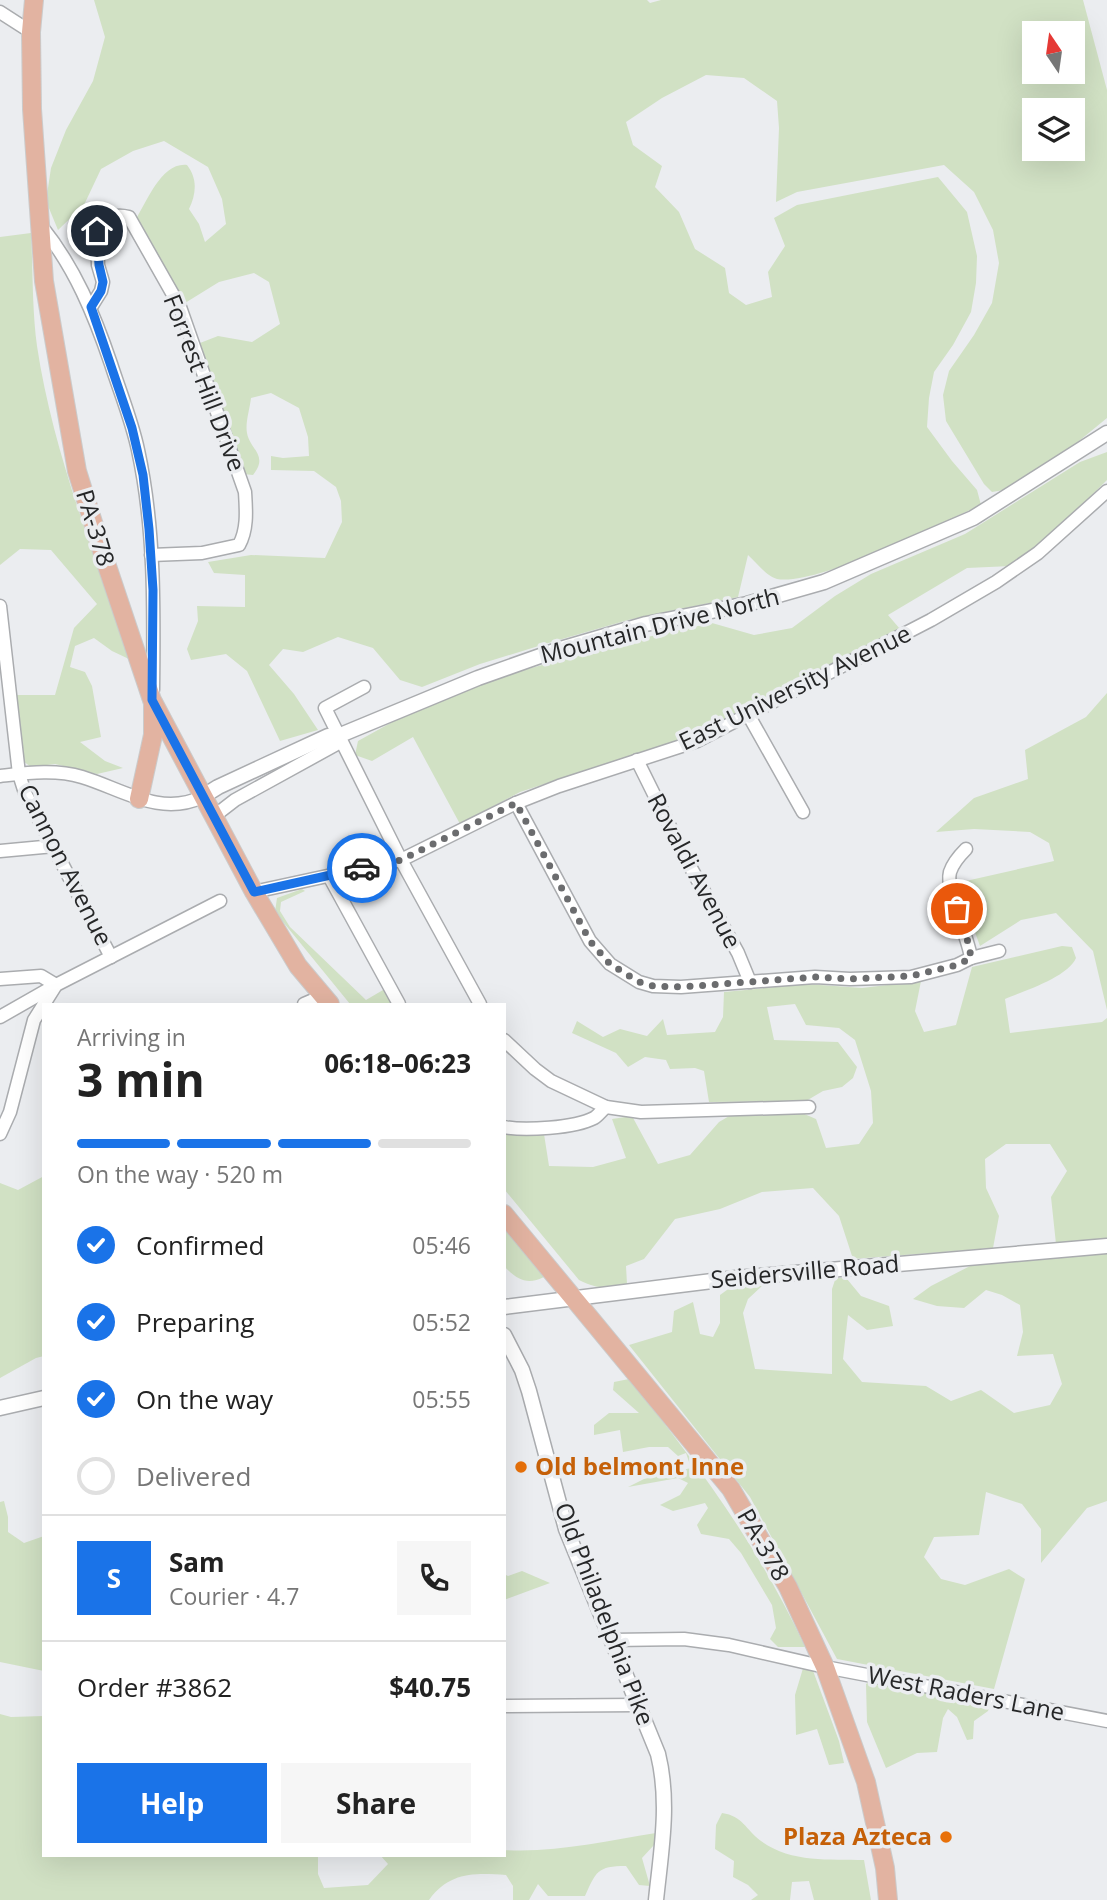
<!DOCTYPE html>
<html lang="en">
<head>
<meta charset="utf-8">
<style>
	body { margin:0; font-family:"Open Sans",sans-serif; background:#f6f6f6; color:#222; height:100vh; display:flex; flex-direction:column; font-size:26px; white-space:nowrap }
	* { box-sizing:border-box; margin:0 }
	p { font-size:23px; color:#767676 }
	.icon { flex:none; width:38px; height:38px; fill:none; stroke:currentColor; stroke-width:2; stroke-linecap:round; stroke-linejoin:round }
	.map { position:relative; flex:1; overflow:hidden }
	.panel { position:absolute; left:42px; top:1003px; width:464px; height:854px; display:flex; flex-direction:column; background:#fff; border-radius:0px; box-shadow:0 7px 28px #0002 }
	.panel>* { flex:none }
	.needle { width:46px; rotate:347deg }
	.tools { position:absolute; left:1022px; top:21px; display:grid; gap:14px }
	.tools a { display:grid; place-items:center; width:63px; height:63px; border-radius:0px; background:#fff; box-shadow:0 7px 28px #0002; font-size:35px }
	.pin { position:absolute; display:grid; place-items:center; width:60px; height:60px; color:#fff; margin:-30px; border:4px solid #fff; border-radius:50%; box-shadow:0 2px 7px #0007 }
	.courier { position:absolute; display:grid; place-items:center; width:70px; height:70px; margin:-35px; border:5px solid #1a73e8; border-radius:50%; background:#fff; color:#222; box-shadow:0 2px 9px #0007 }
	.headline em { font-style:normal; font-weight:700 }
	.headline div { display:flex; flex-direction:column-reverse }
	.headline { display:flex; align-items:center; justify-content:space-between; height:119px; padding:0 35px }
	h1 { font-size:46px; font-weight:700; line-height:52px }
	.bar { display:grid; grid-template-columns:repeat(4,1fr); gap:10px 7px; align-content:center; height:84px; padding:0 35px }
	.bar i { height:9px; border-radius:5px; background:#e0e0e0 }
	.bar .current { background:#1a73e8 }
	.bar p { grid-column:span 4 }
	.line { display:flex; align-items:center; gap:18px; padding:0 35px; border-top:2px solid #e0e0e0 }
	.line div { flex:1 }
	.round { display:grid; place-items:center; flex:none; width:74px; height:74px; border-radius:0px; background:#f6f6f6 }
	ol { padding:0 35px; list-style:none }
	li { display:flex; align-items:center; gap:21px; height:77px }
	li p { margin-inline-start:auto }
	li .icon { padding:7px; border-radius:50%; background:#1a73e8; color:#fff; stroke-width:4 }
	li:last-child { color:#767676 }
	li i { width:38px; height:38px; border:4px solid #e0e0e0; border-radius:50% }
	.primary-button { display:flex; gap:14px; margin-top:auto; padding:14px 35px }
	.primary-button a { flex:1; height:80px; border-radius:0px; background:#1a73e8; color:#fff; font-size:28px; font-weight:700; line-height:80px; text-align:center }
	.primary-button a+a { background:#f6f6f6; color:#222 }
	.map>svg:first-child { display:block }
	.green { fill:#d1e1c4; fill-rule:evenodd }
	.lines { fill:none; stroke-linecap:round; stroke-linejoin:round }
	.minor-casing { stroke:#aaacaf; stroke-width:15 }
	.tertiary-casing { stroke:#aaacaf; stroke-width:17 }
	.primary-casing { stroke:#cbcbcb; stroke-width:20 }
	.minor { stroke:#fff; stroke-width:12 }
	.tertiary { stroke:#fff; stroke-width:14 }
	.primary { stroke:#e2b3a1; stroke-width:18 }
	.done { stroke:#6b6c6e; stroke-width:7; stroke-dasharray:0 12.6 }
	.route { stroke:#1a73e8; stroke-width:9 }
	.food-dot { fill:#e8710a; stroke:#ebedf0; stroke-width:2.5 }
	.labels { text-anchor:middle; stroke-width:7; stroke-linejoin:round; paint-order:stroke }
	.street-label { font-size:24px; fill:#262728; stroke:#ebedf0 }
	.food-label { font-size:24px; font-weight:bold; fill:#c56008; stroke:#ebedf0; text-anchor:start }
</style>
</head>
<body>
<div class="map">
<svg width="1107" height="1900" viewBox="0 0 1107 1900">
	<rect width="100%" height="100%" fill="#ebedf0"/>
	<g class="green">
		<path d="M94 0H647L650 3 661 0H1083L1107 90V418L1057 459 1010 489 992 492 984 484 946 421 943 395 949 371 974 335 992 303 999 263 993 230 974 192 944 165 797 192 776 202 779 128 777 101 744 78 706 75 662 98 626 122 633 145 662 166 655 187 679 212 695 249 725 268 729 293 746 305 772 297 768 272 785 246 774 218 797 205 938 177 967 212 977 256 976 283 971 312 953 345 934 372 929 398 927 427 952 461 977 490 981 505C938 524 819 586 777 579 767 577 756 562 748 555L738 597 628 620 545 644 480 664 422 687 400 680 373 648 338 637 303 652 283 649 269 665 294 694 318 730 280 741 247 671 226 654 191 660 187 649 198 621 197 606 245 607V575L214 573 208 562 251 555 325 558 342 522 341 501 336 487 314 471 271 470V456L283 458 309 456 308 437 299 408 271 393 251 398C250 408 245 423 247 433 250 450 269 455 253 475L243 474 200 343 218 336 252 342 280 324 269 282 254 273 219 282 185 303 136 219C147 201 162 162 187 165 198 179 196 194 189 209L199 224 205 242 226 224 222 199 208 167 164 141 133 151 101 169 84 205 58 230 46 201 51 168 66 130 93 81 105 37ZM1034 33H1073V72H1034ZM1034 110H1073V149H1034Z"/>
		<path d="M31 233C33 270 32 309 37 346 53 453 96 559 131 660L112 651 94 638 75 646 70 667 85 672 92 686 101 737 80 742 105 761 123 768 97 774 55 764 31 767 23 761 15 695H55L74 628 97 604 51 550 20 549 0 565V237Z"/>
		<polygon points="1107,452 1107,480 1062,525 1011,566 967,568 888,615 900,629 752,708 688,737 520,792 460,824 413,737 372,761 355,755 358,741 414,710 486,681 615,644 712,623 754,635 792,628 835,596 871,574 965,534 1080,462"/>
		<polygon points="1107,693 1107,1010 1093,951 1056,913 1021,920 980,946 957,883 1054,861 1049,843 1030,832 974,829 936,832 974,798 1028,779 1025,750 1086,717"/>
		<polygon points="302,889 305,891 281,902 280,911 290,927 366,1000 383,990 394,1004 350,1004 275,912 277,898"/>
		<path d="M1062 946 1072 947 1076 958C1068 977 1024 991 1005 999L1010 1033 1102 1022 1107 1018V1239L1056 1244 1051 1197 1067 1171 1050 1144H1006L985 1159 986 1188 999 1216 993 1248 853 1259 839 1216 813 1188 762 1192 720 1209 675 1219 644 1259 626 1266 627 1284C608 1289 596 1289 579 1280L504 1189V1133L544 1134 549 1166 593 1167 626 1158 612 1119 632 1116 658 1164 690 1155 719 1122 731 1115 802 1113 816 1119 826 1148 859 1144 873 1123 871 1091 855 1040 839 1028 806 1025 795 1004 767 1007 774 1040 838 1042 857 1067 853 1078 842 1087 823 1091 806 1101 709 1102 704 1071 695 1068 670 1069 666 1060 645 1057 628 1067 616 1053 572 1033 577 1021 603 1037 620 1029 647 1036 663 1019 667 1035 715 1032 723 1017 724 992 807 984 862 988 921 981 915 1011 924 1032 956 1025 972 967Z"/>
		<polygon points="44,1176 44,1356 36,1358 0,1378 0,1183 18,1190"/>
		<path d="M504 1228 544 1277C527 1286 516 1279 504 1266Z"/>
		<polygon points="1107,1253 1107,1501 1087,1508 1041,1563 1041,1529 1022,1504 986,1492 979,1535 934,1537 924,1557 941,1579 965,1585 1009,1569 1025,1579 994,1689 837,1659 750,1497 629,1345 672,1332 674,1311 693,1302 700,1334 713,1337 720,1323 720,1295 731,1287 762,1286 748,1299 743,1313 755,1369 832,1374 832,1289 836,1277 847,1279 861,1296 889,1306 893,1326 867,1330 848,1315 843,1359 862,1382 926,1386 951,1401 981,1390 1014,1413 1050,1405 1062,1384 1053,1354 1017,1356 1023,1332 1020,1305 1002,1295 986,1290 964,1308 937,1306 913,1299 931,1286 974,1264"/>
		<path d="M629 1379C697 1463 759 1547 805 1647H778L770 1639 776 1628 772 1605 741 1553 729 1539 701 1534 697 1525 708 1508 705 1503 673 1511 660 1505 680 1495 688 1483 678 1478 628 1487 644 1479 691 1468 686 1453 678 1456 668 1447H649L623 1452 620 1430 594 1435V1425L609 1413H639L613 1390 614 1382Z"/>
		<polygon points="4,1501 8,1517 8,1532 24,1543 44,1536 44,1671 0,1662 0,1502"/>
		<polygon points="522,1571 550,1583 504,1600 504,1574 508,1576"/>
		<polygon points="804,1665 812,1668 839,1741 844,1763 829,1765 817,1729 796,1735 795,1695"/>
		<polygon points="873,1679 935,1690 940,1701 952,1703 962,1697 991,1703 988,1711 974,1721 973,1739 967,1740 957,1717 948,1709 943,1718 937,1752 917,1753 886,1768 867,1722 866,1684"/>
		<path d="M0 1714 11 1717 44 1716V1855H318V1874L324 1888 368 1885 388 1864 380 1855H504V1850C555 1853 605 1841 656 1833L654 1845 642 1858 650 1886 639 1885 626 1866C597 1866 596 1872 585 1896H548L538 1884 529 1900H513V1886L506 1875C473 1873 450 1872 429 1900H0Z"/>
		<path d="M722 1813C743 1816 745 1829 761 1841 791 1863 829 1859 864 1860L871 1900H814L809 1881 792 1882 790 1900H751L758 1895 748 1885 733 1877 734 1861 715 1849 716 1825Z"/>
	</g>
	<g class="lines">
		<g class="minor-casing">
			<g id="minor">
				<polyline points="0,12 31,32"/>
				<path d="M42 227C75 268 94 314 111 364 120 392 132 421 138 450 155 528 154 610 153 690"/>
				<path d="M91 307 101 291 103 282 98 265 97 231C106 218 113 213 129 217L180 307 245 492C246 509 248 529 239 545L202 553 151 555"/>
				<polyline points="0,606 19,774 25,793 111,957"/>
				<polyline points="364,687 325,708 401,860 480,1004"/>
				<polyline points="749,716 803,812"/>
				<polyline points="637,760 686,859 738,953 750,982"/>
				<path d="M0 776C27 773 55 769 82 777 122 789 160 817 202 797"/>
				<polyline points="516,803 590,941 610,964 639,982 653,986 681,987 815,977 850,979 911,977 957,965 971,958 999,951"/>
				<polyline points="213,817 235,800 335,745 338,736"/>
				<path d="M966 849C960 855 953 863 950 872 945 891 968 935 971 958"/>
				<polyline points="0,851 54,846"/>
				<polyline points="329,876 399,1004"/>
				<polyline points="254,892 401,860 516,803 559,786 697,741 931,620 996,582 1038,553 1107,491"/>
				<polyline points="0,979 41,976 56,985 0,1017"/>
				<polyline points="304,1004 318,998"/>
				<polyline points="504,1040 535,1069 551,1081 606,1107 641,1112 809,1107"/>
				<path d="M504 1127C524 1131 575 1128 594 1118 598 1116 602 1110 606 1107"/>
				<polyline points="0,1134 10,1112 34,1020 56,985 220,901"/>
				<polyline points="612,1640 684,1639 729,1645 825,1667 1107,1721"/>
				<polyline points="504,1706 638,1705"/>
			</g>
		</g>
		<g class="tertiary-casing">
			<g id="tertiary">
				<polyline points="202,797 218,787 328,736 338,736 478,678 557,650 646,624 747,604 824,582 973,518 1107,433"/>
				<polyline points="504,1307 736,1278 1107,1246"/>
				<path d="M504 1335 522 1370 529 1391 566 1529 658 1754C670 1803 661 1851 656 1900"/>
				<polyline points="0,1408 44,1398"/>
			</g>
		</g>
		<g class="primary-casing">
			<g id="primary">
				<polyline points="34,0 31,32 32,109 44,281 77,471 102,551 152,700 254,892 298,966 330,1004"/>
				<polyline points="139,799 153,735 153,703"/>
				<polyline points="504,1214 731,1489 788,1587 825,1667 866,1782 885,1868 888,1900"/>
			</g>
		</g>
		<use href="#minor" class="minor"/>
		<use href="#tertiary" class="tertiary"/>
		<use href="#primary" class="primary"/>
	</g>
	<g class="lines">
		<polyline class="done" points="362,868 401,860 516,803 590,941 610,964 639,982 653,986 681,987 815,977 849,979 911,976 957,965 971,958 969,945 957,909"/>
		<polyline class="route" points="97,231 99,265 103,282 101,291 91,307 132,428 143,475 149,529 153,590 152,700 254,892 362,868"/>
	</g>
	<g class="food-dot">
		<circle cx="521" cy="1467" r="7"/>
		<circle cx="946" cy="1837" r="7"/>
	</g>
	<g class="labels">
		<g class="street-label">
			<text transform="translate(204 383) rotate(69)" y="8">Forrest Hill Drive</text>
			<text transform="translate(95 528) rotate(73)" y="8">PA-378</text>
			<text transform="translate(660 626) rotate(-14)" y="8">Mountain Drive North</text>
			<text transform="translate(795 688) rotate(-26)" y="8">East University Avenue</text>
			<text transform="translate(65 865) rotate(63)" y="8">Cannon Avenue</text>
			<text transform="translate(694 871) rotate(62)" y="8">Rovaldi Avenue</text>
			<text transform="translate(805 1272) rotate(-5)" y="8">Seidersville Road</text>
			<text transform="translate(763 1545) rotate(60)" y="8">PA-378</text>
			<text transform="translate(604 1614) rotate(69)" y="8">Old Philadelphia Pike</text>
			<text transform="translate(966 1694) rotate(11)" y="8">West Raders Lane</text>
		</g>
		<g class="food-label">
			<text x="535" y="1475">Old belmont Inne</text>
			<text x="932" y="1845" text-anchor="end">Plaza Azteca</text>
		</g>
	</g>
</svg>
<div class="tools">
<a><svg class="needle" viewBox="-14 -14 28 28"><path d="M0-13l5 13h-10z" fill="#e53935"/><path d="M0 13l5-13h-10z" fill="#767676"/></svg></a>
<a><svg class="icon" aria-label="layers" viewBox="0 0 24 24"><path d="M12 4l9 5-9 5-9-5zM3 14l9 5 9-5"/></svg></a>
</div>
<div class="pin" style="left:957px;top:909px;background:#ea580c"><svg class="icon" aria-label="bag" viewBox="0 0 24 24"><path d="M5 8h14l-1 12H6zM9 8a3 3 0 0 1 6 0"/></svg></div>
<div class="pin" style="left:97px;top:231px;background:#1f2937"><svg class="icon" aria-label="home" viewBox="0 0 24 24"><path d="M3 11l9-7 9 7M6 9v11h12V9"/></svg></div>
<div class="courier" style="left:362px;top:868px"><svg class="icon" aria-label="car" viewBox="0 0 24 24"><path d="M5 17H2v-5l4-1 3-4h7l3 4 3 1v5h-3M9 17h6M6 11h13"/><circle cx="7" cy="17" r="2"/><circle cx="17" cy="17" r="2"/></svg></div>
<section class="panel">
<div class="headline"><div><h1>3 min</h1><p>Arriving in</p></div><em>06:18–06:23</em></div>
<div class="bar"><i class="current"></i><i class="current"></i><i class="current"></i><i></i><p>On the way · 520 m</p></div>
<ol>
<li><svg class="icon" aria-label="check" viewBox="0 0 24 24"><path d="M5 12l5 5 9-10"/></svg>Confirmed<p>05:46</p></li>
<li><svg class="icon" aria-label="check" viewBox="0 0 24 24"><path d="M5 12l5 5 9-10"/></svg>Preparing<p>05:52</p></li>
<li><svg class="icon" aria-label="check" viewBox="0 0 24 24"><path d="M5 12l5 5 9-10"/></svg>On the way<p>05:55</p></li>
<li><i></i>Delivered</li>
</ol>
<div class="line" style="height:126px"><b class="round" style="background:#1a73e8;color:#fff">S</b><div><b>Sam</b><p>Courier · 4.7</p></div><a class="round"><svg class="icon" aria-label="phone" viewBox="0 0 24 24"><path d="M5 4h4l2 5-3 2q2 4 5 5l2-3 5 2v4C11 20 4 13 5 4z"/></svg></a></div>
<div class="line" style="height:91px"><div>Order #3862</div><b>$40.75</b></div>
<div class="primary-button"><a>Help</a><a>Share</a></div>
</section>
</div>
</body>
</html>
